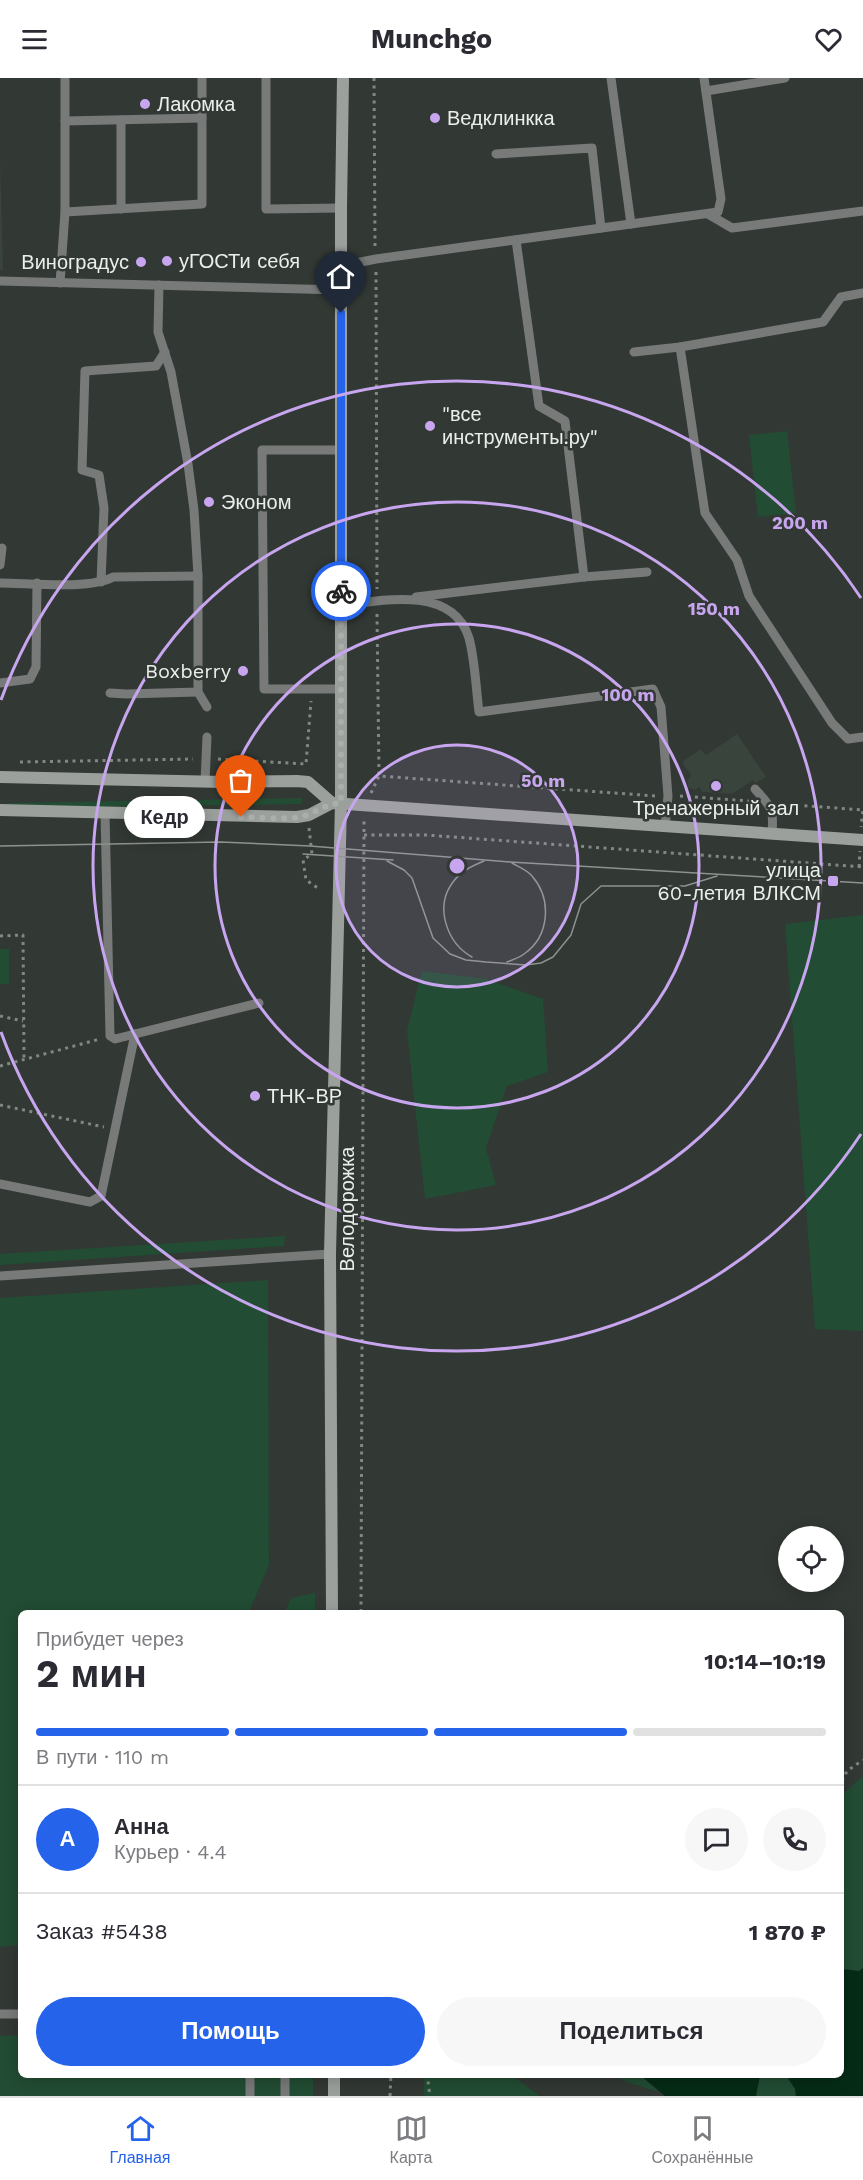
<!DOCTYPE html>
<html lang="ru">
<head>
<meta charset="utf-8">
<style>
	body { margin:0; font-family:"Work Sans",sans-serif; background:#f7f7f7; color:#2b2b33; height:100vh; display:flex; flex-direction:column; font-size:22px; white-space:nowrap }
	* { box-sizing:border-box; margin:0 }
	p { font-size:20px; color:#7c7c81 }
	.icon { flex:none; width:33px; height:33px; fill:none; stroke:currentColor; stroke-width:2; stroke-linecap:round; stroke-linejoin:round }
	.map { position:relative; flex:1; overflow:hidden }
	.side { position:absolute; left:18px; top:1532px; width:826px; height:468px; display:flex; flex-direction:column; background:#fff; border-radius:9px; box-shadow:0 3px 15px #0003 }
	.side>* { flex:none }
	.buttons { position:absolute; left:778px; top:1448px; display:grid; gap:12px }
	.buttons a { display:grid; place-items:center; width:66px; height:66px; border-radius:50%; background:#fff; box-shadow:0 3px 15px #0003; font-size:30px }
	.pin { position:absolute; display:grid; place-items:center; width:51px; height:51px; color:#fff; margin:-62px -26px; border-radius:50% 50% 50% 0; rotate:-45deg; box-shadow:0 0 6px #0007 }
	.pin .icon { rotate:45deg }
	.courier { position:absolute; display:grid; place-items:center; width:60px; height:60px; margin:-30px; border:4px solid #2563eb; border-radius:50%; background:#fff; color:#222; box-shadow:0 2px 8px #0007 }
	.bubble { position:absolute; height:42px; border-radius:21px; background:#fff; box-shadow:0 3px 15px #0003; font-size:20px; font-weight:700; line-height:42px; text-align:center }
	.summary em { font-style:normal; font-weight:700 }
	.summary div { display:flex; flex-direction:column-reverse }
	.summary { display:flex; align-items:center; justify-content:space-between; height:102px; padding:0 18px }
	h1 { font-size:39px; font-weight:700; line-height:45px }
	.bar { display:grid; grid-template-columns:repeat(4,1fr); gap:9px 6px; align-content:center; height:72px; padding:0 18px }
	.bar i { height:8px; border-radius:4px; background:#e1e1e2 }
	.bar .current { background:#2563eb }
	.bar p { grid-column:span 4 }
	.line { display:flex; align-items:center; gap:15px; padding:0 18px; border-top:2px solid #e1e1e2 }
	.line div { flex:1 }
	.round { display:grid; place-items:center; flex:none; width:63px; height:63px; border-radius:32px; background:#f7f7f7 }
	.cta { display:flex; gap:12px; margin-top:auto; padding:12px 18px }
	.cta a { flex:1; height:69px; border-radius:36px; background:#2563eb; color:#fff; font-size:24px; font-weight:700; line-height:69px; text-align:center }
	.cta a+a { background:#f7f7f7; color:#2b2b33 }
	header { display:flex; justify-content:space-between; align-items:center; height:78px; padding:0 18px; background:#fff; font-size:27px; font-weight:700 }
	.dock { display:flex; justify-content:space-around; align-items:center; height:84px; border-top:2px solid #e1e1e2; background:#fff; font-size:16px; color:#7c7c81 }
	.dock a { display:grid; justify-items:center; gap:3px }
	.dock .current { color:#2563eb }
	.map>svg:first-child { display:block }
	.built { fill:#39443c }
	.green { fill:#224c33 }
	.water { fill:#052b16 }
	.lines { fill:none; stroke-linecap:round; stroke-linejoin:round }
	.path { stroke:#818783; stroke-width:3; stroke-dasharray:3 4.5; stroke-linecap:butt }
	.lane { stroke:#777a78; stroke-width:9 }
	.secondary { stroke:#9ca09d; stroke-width:12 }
	.tram { stroke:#8d928f; stroke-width:1.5 }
	.done { stroke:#aaafac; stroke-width:6; stroke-dasharray:0 10.8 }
	.route { stroke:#2563eb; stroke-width:8 }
	.ring { fill:none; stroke:#c8a6ef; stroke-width:3 }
	.poi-dot { fill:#c8a6ef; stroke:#323834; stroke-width:2 }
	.labels { text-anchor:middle; stroke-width:5; stroke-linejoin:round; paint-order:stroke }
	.poi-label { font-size:20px; fill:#ebefec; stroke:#323834; text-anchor:start }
	.street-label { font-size:20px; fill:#ebefec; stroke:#323834 }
	.centre { fill:#c8a6ef; stroke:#323834; stroke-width:3 }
	.ring-label { font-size:18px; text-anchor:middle; font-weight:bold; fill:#c8a6ef; stroke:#323834; stroke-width:5; stroke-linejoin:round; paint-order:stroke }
</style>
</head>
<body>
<header><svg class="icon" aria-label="menu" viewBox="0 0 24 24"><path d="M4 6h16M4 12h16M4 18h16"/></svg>Munchgo<svg class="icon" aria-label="heart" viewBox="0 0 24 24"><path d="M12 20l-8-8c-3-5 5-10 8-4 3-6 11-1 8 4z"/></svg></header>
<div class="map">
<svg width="863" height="2018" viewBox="0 0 863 2018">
	<rect width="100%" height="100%" fill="#323834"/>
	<g class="built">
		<polygon points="0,80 3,192 0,192"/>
		<polygon points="737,656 766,699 755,705 753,702 732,716 702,714 699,709 695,712 688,709 687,704 691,697 682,684 701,671 706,677"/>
	</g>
	<g class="green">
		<polygon points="787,353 796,435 758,439 749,357"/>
		<polygon points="301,720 303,722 301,726 7,730 7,725"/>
		<polygon points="863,837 863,1253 815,1251 785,846"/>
		<rect x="0" y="871" width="9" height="35"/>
		<polygon points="422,893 486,901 543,921 548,994 507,1008 486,1070 496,1107 425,1121 407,953"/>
		<polygon points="285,1158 284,1168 0,1187 0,1176"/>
		<polygon points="268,1202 269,1487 249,1534 21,1534 21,1867 0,1869 0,1220"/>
		<polygon points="315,1515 315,1534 285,1534 291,1520"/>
		<polygon points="863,1698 863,1890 859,1893 842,1891 842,1717"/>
		<polygon points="21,1957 21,1996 313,1997 313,2018 0,2018 0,1958"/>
		<polygon points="760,1996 786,1997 795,2011 796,2018 756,2018"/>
		<polygon points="424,1997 511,1997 540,2018 424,2018"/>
		<polygon points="613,1997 640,1997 659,2014 630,2005"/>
	</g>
	<g class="water">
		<polygon points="863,1890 863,2018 796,2018 795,2011 786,1997 842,1996 842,1891 859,1893"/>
		<polygon points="640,1997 760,1997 756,2018 665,2018"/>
	</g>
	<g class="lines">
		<g class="path">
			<polyline points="374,0 375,169"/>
			<polyline points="376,194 377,511"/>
			<polyline points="377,536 379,698"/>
			<polyline points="218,681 306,686 311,623"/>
			<polyline points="20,684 193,681"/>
			<polyline points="371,715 379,698 656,718"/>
			<polyline points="680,718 749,723"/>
			<polyline points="782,726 863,732 861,749"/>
			<polyline points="309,750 312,776 303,782 306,802 319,811"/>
			<polyline points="364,757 426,757 863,789"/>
			<polyline points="859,789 860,773"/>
			<polyline points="0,858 23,857 24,981"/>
			<polyline points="0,938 23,943"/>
			<polyline points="0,988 100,961"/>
			<polyline points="0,1027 104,1049"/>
			<polyline points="361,1534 364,741"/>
			<polyline points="842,1703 847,1693 863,1682"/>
			<polyline points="427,1996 430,2018"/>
			<polyline points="390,2018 391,1996"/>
		</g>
		<g class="lane">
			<polyline points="65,0 65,134 202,126 202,0"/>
			<polyline points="266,0 266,131 341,130"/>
			<polyline points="611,0 631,146"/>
			<polyline points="706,13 785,0"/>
			<polyline points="121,42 121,131"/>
			<polyline points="65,43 202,40"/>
			<polyline points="496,76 592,70 601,150"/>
			<polyline points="708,136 732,150 863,133"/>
			<polyline points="516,162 539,328 565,343 584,499"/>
			<polyline points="341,188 376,181 718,134 721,121 704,0"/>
			<polyline points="0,203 341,212"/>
			<polyline points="60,205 65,134"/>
			<polyline points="680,269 705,435 737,482 749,518 832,645 848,661 863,659"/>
			<polyline points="634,274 680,269 823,244 841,219 863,215"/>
			<polyline points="0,487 2,470"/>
			<polyline points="101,504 104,430 99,397 82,392 85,293 156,288 165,274"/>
			<path d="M0 505C29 505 89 512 113 499L198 498"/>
			<polyline points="416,519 584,499 647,494"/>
			<path d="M341 528C381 522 453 507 469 560 475 582 476 611 479 634L653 611 661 629 668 718 665 748"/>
			<polyline points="0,605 30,601 36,589 37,505"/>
			<polyline points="341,611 264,611 262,372 342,372"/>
			<polyline points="198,614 207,629"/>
			<polyline points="110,615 126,616 198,614 198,498 194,432 188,386 171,294 158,254 159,207"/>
			<polyline points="205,704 207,659"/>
			<path d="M755 711C772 730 774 730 772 756"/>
			<polyline points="105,735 110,958 115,961 259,925"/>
			<polyline points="0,1106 90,1124 101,1118 135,956"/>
			<polyline points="0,1198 330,1176"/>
			<polyline points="0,1936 21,1936"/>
			<polyline points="285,1996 285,2018"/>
			<polyline points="250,2018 250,1996"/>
		</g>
		<g class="secondary">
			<polyline points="0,699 223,704 297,703 308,704 332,725"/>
			<polyline points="0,732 297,739 309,737 332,725 863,762"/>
			<polyline points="332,1534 330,1176 341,725 341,130 343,0"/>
			<polyline points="334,1996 334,2018"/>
		</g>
		<g class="tram">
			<polyline points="0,768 220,764 310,768 510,784 863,805"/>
			<polyline points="303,776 393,782"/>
			<polyline points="387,783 404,792 412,800 433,860 450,876 466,882 486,884 526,887 541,885 553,879 571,857 581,826 601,808 685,808 717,798"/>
			<path d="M472 879C447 865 434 829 453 804 461 793 472 788 484 783"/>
			<path d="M507 884C512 882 519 880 524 876 550 858 552 821 532 798 527 792 519 789 512 785"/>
		</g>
	</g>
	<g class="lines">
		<path class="done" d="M241 739C260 739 281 742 300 739 315 736 326 725 341 725V513"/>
		<polyline class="route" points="341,513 341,235"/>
	</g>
	<circle cx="457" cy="788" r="121" fill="#c8a6ef" fill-opacity=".12"/>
	<g class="ring">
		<circle cx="457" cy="788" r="121"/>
		<circle cx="457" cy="788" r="242"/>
		<circle cx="457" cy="788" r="364"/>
		<path d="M861 1056A485 485 0 0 1 1 954M1 622A485 485 0 0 1 861 520"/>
	</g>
	<g class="poi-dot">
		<circle cx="145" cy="26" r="6"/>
		<circle cx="435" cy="40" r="6"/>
		<circle cx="167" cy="183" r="6"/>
		<circle cx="141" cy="184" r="6"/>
		<circle cx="430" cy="348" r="6"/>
		<circle cx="209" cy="424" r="6"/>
		<circle cx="243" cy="593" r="6"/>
		<circle cx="716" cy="708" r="6"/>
		<rect x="827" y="797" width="12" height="12" rx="3"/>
		<circle cx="255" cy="1018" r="6"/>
	</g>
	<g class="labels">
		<g class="poi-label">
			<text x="157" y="33">Лакомка</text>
			<text x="447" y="47">Ведклинкка</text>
			<text x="179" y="190">уГОСТи себя</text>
			<text x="129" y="191" text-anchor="end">Виноградус</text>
			<text x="442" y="343">"все<tspan x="442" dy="23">инструменты.ру"</tspan></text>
			<text x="221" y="431">Эконом</text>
			<text x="231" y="600" text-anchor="end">Boxberry</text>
			<text x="716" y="737" text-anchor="middle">Тренажерный зал</text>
			<text x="821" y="799" text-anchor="end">улица<tspan x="821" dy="23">60-летия ВЛКСМ</tspan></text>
			<text x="267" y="1025">ТНК-ВР</text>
		</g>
		<g class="street-label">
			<text transform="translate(347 1131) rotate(-90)" y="7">Велодорожка</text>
		</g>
	</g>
	<circle cx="457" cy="788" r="9" class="centre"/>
	<g class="ring-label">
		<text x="800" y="451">200 m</text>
		<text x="714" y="537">150 m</text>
		<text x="628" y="623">100 m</text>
		<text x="543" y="709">50 m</text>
	</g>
</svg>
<div class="buttons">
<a><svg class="icon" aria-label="locate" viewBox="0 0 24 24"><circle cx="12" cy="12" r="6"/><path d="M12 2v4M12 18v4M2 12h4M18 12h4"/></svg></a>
</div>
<div class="pin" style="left:241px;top:739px;background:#ea580c"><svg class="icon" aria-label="bag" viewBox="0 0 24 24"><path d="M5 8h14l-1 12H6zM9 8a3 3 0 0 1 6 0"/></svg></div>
<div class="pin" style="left:341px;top:235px;background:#1f2937"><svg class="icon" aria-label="home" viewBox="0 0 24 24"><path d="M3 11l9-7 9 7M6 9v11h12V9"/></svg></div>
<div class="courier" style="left:341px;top:513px"><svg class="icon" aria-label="bike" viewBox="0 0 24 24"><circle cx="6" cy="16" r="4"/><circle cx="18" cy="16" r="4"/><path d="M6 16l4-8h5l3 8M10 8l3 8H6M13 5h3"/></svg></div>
<div class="bubble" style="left:124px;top:718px;width:81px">Кедр</div>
<section class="side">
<div class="summary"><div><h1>2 мин</h1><p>Прибудет через</p></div><em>10:14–10:19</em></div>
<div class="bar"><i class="current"></i><i class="current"></i><i class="current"></i><i></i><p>В пути · 110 m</p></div>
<div class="line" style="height:108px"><b class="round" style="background:#2563eb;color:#fff">А</b><div><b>Анна</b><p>Курьер · 4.4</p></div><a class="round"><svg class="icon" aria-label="chat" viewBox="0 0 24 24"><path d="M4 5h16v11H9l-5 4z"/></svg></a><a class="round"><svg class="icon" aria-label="phone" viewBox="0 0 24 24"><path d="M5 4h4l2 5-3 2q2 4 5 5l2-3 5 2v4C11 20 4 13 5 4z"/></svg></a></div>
<div class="line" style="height:78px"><div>Заказ #5438</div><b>1 870 ₽</b></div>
<div class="cta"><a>Помощь</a><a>Поделиться</a></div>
</section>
</div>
<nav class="dock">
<a class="current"><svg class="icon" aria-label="home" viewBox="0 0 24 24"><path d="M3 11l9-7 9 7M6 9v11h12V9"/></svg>Главная</a>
<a><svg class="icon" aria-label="map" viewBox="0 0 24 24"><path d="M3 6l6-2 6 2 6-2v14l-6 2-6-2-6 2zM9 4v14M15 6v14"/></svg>Карта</a>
<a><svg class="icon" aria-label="saved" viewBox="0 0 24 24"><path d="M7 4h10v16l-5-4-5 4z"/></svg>Сохранённые</a>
</nav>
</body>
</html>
